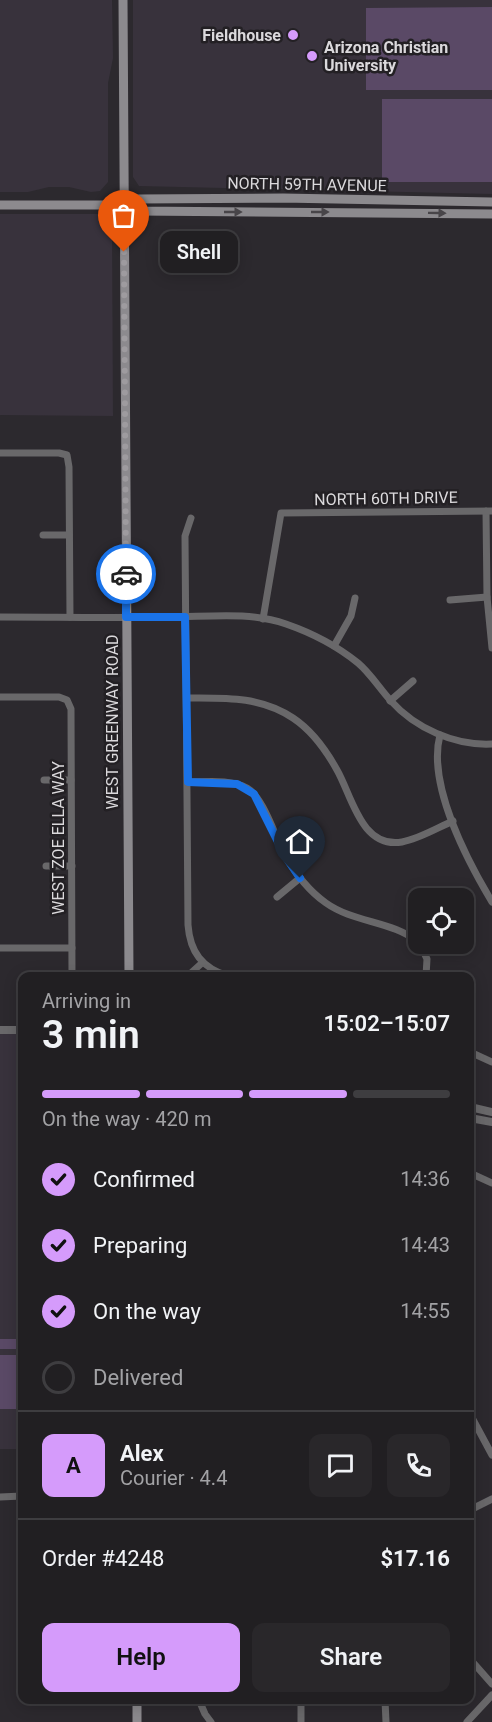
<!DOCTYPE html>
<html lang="en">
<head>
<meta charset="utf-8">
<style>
	body { margin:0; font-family:Roboto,sans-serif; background:#29272a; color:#f1f3f6; height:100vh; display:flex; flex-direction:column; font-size:22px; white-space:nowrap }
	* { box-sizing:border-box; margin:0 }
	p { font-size:20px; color:#a2a2a5 }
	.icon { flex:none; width:33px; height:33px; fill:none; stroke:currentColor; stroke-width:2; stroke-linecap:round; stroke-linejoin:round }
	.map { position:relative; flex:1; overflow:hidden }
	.details { position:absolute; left:18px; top:972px; width:456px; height:732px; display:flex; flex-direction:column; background:#211f22; border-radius:12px; box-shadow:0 3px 15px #0003,0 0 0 2px #3e3d40 }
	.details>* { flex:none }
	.buttons { position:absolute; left:408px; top:888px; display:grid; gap:12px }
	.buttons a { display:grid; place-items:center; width:66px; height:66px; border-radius:12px; background:#211f22; box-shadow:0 3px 15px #0003,0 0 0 2px #3e3d40; font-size:30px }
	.pin { position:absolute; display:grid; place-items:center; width:51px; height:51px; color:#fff; margin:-62px -26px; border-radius:50% 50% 50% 0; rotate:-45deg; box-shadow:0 0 6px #0007 }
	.pin .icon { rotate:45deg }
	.courier { position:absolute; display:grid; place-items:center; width:60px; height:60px; margin:-30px; border:4px solid #1a73e8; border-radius:50%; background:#fff; color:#222; box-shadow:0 2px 8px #0007 }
	.bubble { position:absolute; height:42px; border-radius:12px; background:#211f22; box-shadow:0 3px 15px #0003,0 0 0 2px #3e3d40; font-size:20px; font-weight:600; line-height:42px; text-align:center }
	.summary em { font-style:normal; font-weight:600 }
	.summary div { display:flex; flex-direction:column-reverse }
	.summary { display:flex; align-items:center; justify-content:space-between; height:102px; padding:0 24px }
	h1 { font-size:39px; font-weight:600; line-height:45px }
	.bar { display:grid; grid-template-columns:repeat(4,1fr); gap:9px 6px; align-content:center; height:72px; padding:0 24px }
	.bar i { height:8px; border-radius:4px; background:#3e3d40 }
	.bar .selected { background:#d59bfb }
	.bar p { grid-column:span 4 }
	.line { display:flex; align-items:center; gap:15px; padding:0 24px; border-top:2px solid #3e3d40 }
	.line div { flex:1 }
	.round { display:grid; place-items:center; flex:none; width:63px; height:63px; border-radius:12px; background:#29272a }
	ol { padding:0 24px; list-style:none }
	li { display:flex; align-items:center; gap:18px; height:66px }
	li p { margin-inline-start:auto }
	li .icon { padding:6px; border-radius:50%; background:#d59bfb; color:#111; stroke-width:4 }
	li:last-child { color:#a2a2a5 }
	li i { width:33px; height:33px; border:3px solid #3e3d40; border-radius:50% }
	.button { display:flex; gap:12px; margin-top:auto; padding:12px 24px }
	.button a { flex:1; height:69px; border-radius:12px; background:#d59bfb; color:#111; font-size:24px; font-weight:600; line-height:69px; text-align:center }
	.button a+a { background:#29272a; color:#f1f3f6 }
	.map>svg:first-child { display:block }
	.built { fill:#38323c }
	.green { fill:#5a4966 }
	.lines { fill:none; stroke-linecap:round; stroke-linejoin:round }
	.minor { stroke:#69686a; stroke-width:7 }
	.tertiary { stroke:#69686a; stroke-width:8 }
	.secondary { stroke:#8c8a8e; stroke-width:9 }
	.oneway { fill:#484549 }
	.done { stroke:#9e9b9f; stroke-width:6; stroke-dasharray:0 10.8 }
	.route { stroke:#1a73e8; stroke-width:8 }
	.poi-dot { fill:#d59bfb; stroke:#232024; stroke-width:2 }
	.labels { text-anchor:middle; stroke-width:5; stroke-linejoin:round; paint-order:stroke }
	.poi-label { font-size:16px; font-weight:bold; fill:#dbd9dc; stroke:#232024; text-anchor:end }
	.street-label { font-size:16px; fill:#dbd9dc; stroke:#232024 }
</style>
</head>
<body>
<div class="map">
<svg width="492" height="1722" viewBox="0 0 492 1722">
	<rect width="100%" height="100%" fill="#2c292e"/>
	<g class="built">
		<polygon points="0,0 112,0 113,58 108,83 108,182 100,191 91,192 69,187 49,187 28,192 0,192"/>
		<polygon points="133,0 492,0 492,194 139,186 133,177"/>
		<polygon points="0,214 103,214 110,218 112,226 113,416 0,415"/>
		<rect x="0" y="1030" width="22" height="419"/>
	</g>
	<g class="green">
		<polygon points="492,7 492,90 366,90 366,8"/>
		<rect x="382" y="99" width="110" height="83"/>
		<rect x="0" y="1339" width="22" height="10"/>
		<rect x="0" y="1355" width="22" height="54"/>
	</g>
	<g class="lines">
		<g class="minor">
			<polyline points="0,453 59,453 67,455 69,467 70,617"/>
			<polyline points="486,511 487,597 492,648"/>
			<path d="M191 518 185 536 188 925C190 952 202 968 228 976"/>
			<polyline points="43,535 69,535"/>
			<polyline points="450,600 487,597"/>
			<path d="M0 617C56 617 112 618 168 617 207 617 249 611 286 624 312 633 337 646 358 663 371 674 379 688 391 701 415 728 455 746 492 744"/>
			<polyline points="263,619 281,513 492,511"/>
			<polyline points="334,646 351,616 355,598"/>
			<polyline points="0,697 59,697 67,700 71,709 72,976"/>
			<path d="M187 698C224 698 260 696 293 718 311 730 326 750 337 770 352 796 361 849 402 842 419 839 437 828 453 821"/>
			<polyline points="390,701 413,681"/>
			<path d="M440 735C427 784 467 860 492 902"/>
			<polyline points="44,780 71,780"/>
			<path d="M188 782C207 782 230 779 247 788 264 798 275 837 285 855 295 873 309 891 326 903 354 923 393 921 418 942"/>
			<polyline points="46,866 72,866"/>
			<polyline points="277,897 300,878"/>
			<polyline points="420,944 427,959 426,976"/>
			<polyline points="0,948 72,948"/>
			<polyline points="192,972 202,963"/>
			<polyline points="470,1052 492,1062"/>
			<polyline points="470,1173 492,1183"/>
			<polyline points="470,1414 492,1455"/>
			<polyline points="0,1497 22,1496"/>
			<polyline points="470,1510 492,1499"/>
			<polyline points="470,1659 492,1684"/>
			<polyline points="199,1700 205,1714 211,1722"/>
			<polyline points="301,1700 301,1722"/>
			<polyline points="385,1700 386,1722"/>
			<polyline points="467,1722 492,1695"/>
		</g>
		<g class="tertiary">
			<polyline points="0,1030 22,1030"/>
			<polyline points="470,1107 492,1112"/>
			<polyline points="470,1118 492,1122"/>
		</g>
		<g class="secondary">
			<polyline points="123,0 129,976"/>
			<polyline points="0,205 123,205 137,211 492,214"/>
			<polyline points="123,205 138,199 283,198 492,202"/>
			<polyline points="137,1700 137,1722"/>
		</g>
	</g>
	<defs><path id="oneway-solid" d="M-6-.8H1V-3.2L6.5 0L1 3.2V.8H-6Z" transform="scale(1.5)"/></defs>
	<g class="oneway">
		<use href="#oneway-solid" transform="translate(233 212)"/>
		<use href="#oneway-solid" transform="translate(320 212)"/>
		<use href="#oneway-solid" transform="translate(437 213) rotate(1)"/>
	</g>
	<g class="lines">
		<polyline class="done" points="124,252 126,574"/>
		<polyline class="route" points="126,574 126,617 185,617 188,782 237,784 254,794 285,856 300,878"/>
	</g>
	<g class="poi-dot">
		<circle cx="293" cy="35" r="6"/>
		<circle cx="312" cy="56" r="6"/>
	</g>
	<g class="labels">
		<g class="poi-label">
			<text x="281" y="41">Fieldhouse</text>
			<text x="324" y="53" text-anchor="start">Arizona Christian<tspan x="324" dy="18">University</tspan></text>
		</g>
		<g class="street-label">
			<text transform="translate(307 184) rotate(1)" y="6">NORTH 59TH AVENUE</text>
			<text transform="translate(386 498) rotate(-1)" y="6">NORTH 60TH DRIVE</text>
			<text transform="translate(112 722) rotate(-90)" y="6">WEST GREENWAY ROAD</text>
			<text transform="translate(58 838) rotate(-90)" y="6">WEST ZOE ELLA WAY</text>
		</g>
	</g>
</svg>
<div class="buttons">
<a><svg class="icon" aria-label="locate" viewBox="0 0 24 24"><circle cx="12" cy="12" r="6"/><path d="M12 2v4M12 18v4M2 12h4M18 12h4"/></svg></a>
</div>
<div class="pin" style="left:124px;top:252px;background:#ea580c"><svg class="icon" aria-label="bag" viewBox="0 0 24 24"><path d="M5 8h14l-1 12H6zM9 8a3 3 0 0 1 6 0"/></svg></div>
<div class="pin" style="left:300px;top:878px;background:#1f2937"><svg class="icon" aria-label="home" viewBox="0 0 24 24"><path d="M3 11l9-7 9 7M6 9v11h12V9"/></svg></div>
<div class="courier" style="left:126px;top:574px"><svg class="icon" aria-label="car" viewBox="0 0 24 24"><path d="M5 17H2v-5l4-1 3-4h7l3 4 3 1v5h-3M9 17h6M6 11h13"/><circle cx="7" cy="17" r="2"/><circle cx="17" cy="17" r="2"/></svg></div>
<div class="bubble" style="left:160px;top:231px;width:78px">Shell</div>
<section class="details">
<div class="summary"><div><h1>3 min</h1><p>Arriving in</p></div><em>15:02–15:07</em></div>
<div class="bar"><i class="selected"></i><i class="selected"></i><i class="selected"></i><i></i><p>On the way · 420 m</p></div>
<ol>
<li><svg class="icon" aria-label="check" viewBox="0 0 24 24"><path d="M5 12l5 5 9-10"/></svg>Confirmed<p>14:36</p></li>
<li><svg class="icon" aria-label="check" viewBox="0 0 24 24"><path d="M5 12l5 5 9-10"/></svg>Preparing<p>14:43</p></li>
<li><svg class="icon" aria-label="check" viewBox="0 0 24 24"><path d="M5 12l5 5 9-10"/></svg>On the way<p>14:55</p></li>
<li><i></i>Delivered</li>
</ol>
<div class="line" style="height:108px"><b class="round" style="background:#d59bfb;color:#111">A</b><div><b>Alex</b><p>Courier · 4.4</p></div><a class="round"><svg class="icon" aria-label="chat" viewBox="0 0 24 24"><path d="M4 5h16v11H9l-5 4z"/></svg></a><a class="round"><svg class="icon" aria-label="phone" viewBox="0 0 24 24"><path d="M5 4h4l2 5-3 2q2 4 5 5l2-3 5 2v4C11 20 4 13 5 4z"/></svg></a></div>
<div class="line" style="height:78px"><div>Order #4248</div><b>$17.16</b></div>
<div class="button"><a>Help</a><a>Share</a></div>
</section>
</div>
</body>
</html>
